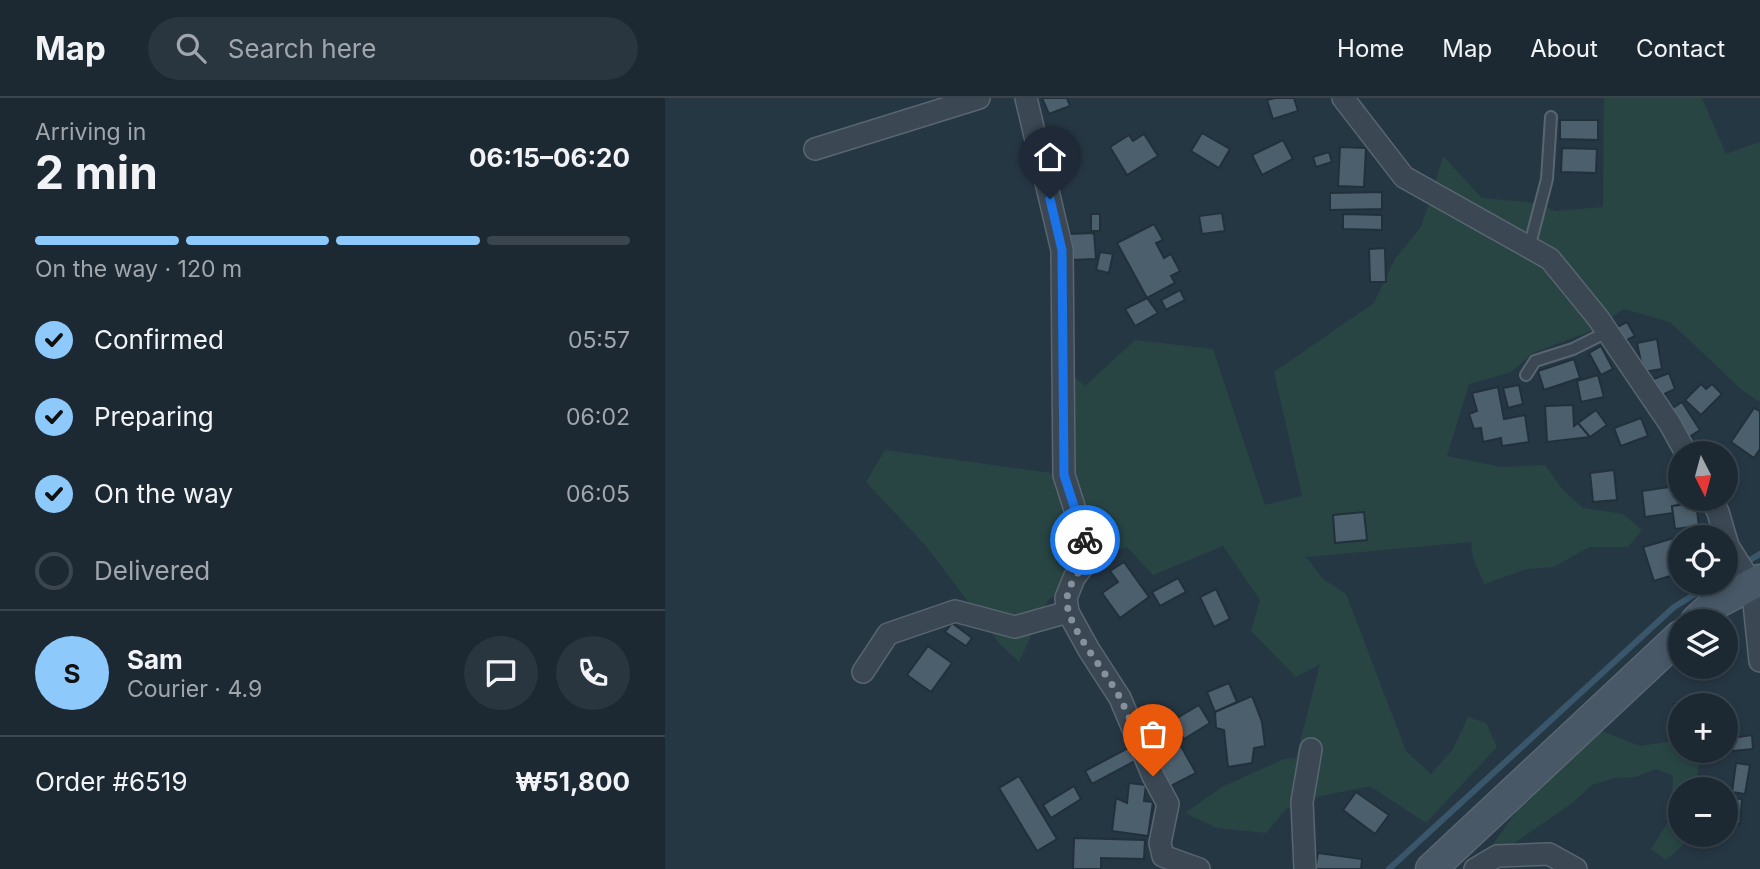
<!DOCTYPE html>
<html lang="en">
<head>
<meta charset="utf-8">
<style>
	body { margin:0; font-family:Inter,sans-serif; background:#29353f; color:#f1f3f6; height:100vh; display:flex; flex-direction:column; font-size:26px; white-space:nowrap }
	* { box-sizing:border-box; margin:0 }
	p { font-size:23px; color:#a0a6ac }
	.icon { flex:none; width:38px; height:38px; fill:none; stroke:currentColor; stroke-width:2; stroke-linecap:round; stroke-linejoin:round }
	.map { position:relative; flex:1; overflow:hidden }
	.sheet { display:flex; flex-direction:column; background:#1c2933; width:665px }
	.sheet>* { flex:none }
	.needle { width:46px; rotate:174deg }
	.tools { position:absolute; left:1003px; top:343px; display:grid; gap:14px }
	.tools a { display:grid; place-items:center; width:70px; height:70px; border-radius:50%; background:#1c2933; box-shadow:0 4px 10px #0003,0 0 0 2px #3a454e; font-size:35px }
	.pin { position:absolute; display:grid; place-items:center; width:60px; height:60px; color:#fff; margin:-72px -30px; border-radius:50% 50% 50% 0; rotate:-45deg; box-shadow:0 0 7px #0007 }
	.pin .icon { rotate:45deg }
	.courier { position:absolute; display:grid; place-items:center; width:70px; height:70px; margin:-35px; border:5px solid #1a73e8; border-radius:50%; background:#fff; color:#222; box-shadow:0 2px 9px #0007 }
	.head em { font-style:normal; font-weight:700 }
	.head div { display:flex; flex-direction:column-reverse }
	.head { display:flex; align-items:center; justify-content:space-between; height:119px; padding:0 35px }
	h1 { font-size:46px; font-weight:700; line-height:52px }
	.bar { display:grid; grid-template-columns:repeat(4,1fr); gap:10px 7px; align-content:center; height:84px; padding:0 35px }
	.bar i { height:9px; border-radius:5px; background:#3a454e }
	.bar .on { background:#8ec9fc }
	.bar p { grid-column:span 4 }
	.line { display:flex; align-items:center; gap:18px; padding:0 35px; border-top:2px solid #3a454e }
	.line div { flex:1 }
	.round { display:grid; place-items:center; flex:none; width:74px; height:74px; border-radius:37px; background:#29353f }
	ol { padding:0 35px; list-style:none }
	li { display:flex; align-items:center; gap:21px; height:77px }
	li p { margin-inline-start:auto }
	li .icon { padding:7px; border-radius:50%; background:#8ec9fc; color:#111; stroke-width:4 }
	li:last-child { color:#a0a6ac }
	li i { width:38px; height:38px; border:4px solid #3a454e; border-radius:50% }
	header { display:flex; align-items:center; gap:42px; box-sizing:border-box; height:98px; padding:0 35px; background:#1c2933; border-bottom:2px solid #3a454e }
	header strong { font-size:33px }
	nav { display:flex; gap:38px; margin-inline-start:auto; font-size:24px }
	.search { width:490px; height:63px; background:#29353f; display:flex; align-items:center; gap:18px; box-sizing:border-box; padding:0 24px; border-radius:38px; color:#a0a6ac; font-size:26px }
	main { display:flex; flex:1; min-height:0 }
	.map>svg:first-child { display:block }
	.green { fill:#284544 }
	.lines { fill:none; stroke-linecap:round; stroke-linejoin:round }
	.stream { stroke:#39566b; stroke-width:6 }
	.building { fill:#4c5f6c; stroke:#21303b; stroke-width:2 }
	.lane-casing { stroke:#596671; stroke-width:14 }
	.street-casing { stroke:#596671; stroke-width:24 }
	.secondary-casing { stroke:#596671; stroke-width:33 }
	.lane { stroke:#3b4853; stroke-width:10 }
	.street { stroke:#3b4853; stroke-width:21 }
	.secondary { stroke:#485867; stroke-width:30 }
	.done { stroke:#85929d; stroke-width:7; stroke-dasharray:0 12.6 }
	.route { stroke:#1a73e8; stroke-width:9 }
</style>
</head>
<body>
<header>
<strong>Map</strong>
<div class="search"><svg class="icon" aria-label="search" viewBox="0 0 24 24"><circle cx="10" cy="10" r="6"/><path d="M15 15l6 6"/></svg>Search here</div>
<nav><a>Home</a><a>Map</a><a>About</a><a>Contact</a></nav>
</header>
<main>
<section class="sheet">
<div class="head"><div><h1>2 min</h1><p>Arriving in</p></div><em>06:15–06:20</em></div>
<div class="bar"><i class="on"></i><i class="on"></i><i class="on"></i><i></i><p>On the way · 120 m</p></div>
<ol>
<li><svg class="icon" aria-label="check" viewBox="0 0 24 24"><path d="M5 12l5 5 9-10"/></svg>Confirmed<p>05:57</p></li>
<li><svg class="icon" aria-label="check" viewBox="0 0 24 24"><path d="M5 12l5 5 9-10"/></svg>Preparing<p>06:02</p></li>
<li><svg class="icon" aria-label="check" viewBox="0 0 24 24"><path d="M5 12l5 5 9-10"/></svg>On the way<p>06:05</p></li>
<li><i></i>Delivered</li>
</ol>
<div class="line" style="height:126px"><b class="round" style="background:#8ec9fc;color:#111">S</b><div><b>Sam</b><p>Courier · 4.9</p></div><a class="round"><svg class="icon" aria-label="chat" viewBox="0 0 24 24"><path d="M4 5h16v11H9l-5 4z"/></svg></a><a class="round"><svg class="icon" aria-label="phone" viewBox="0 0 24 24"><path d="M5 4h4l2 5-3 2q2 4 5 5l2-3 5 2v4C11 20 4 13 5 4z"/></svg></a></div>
<div class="line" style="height:91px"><div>Order #6519</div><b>₩51,800</b></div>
</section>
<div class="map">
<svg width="1095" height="771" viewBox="0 0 1095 771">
	<rect width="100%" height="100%" fill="#263744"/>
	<g class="green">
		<polygon points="939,0 1037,0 1061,56 1095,44 1095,304 1077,292 1005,224 959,211 943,222 900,168 769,89 778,58 817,100 871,105 890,113 938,109"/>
		<polygon points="764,105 822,133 864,161 880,168 928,232 868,255 846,274 804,286 782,358 836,369 880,367 898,392 918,410 958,416 977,432 963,449 924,449 889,469 862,471 819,486 808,460 806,444 641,459 658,481 681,496 741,653 766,676 788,651 803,619 821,625 832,649 761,725 705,688 656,698 621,711 601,735 552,730 520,715 557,689 619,661 631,660 655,566 631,579 586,533 595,502 558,448 488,477 462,449 437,459 383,502 354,564 335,546 261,448 201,384 220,352 408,378 407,277 420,288 470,242 548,251 600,407 637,398 609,274 709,205 730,161 756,129"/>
		<polygon points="937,633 975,648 1015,642 1015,653 1035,653 1031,691 1015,691 1015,737 1027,737 1026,740 1001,762 986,751 1006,719 1008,678 991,671 970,679 950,680 927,687 906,706 842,750 825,750 850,716 893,666"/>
	</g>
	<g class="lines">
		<g class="stream">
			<polyline points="1060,477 1095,456"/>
			<polyline points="724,771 1009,509 1048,485"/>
		</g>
	</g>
	<g class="building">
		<polygon points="377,0 402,0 405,8 384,16"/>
		<polygon points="610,0 629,0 633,13 608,21 602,2"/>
		<polygon points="895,22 933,22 933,42 895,41"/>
		<polygon points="537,35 565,51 554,70 526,53"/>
		<polygon points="479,36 493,58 462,77 445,49 464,37 468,43"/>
		<polygon points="618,42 628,61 597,77 587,57"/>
		<polygon points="675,49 701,50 699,89 673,88"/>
		<polygon points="897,50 932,51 931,75 896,74"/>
		<polygon points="664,54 667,64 651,69 648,59"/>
		<polygon points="717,94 717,111 665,112 665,95"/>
		<polygon points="557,115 560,133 537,136 534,118"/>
		<rect x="426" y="116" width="9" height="17"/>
		<polygon points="678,116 717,117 717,132 678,131"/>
		<polygon points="489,126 498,142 491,145 499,160 506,156 515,173 506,178 510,185 482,200 452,145"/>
		<polygon points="429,135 431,161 405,162 404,136"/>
		<polygon points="720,150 721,184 705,184 704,151"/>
		<polygon points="435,154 448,156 444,175 431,172"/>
		<polygon points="515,192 520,202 501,212 496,202"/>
		<polygon points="482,200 493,215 470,228 460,211"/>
		<polygon points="962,224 970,238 958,244 950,230"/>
		<polygon points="992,241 997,271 978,274 972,245"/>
		<polygon points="936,248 948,271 936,277 924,255"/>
		<polygon points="909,261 915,280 879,292 873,273"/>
		<polygon points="1004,275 1010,291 993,299 986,282"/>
		<polygon points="933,277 939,299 916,304 912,283"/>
		<polygon points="1036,286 1041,291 1047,286 1057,296 1036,317 1020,302"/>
		<polygon points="854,287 858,306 843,310 838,290"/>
		<polygon points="833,289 839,321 860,317 864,344 837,348 836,340 818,344 816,330 809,331 804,316 812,313 807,295"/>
		<polygon points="1017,304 1035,332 1021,341 1003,313"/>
		<polygon points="908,307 909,328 913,325 925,339 882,344 880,308"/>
		<polygon points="1089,310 1095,313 1095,351 1089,360 1066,344"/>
		<polygon points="931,312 942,327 925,339 913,325"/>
		<polygon points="976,320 983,338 956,348 949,330"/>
		<polygon points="949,372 952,402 928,404 925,375"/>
		<polygon points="1011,388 1014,407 1007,408 1008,415 980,419 977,393"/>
		<polygon points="1031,405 1034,428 1010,431 1007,408"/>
		<polygon points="699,414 702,442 670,445 668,417"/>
		<polygon points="1009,440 1015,460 1015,475 989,483 978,449"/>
		<polygon points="459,464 484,499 455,520 437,495 453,484 445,473"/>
		<polygon points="513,480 521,494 495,508 487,494"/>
		<polygon points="551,491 565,521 549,529 535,499"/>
		<polygon points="287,525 307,540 301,548 280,534"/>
		<polygon points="263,548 287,565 266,594 242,577"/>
		<polygon points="564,585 572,604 550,614 542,594"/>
		<polygon points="1045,597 1047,607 1015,607 1015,633 1008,606"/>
		<polygon points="587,598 597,624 600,648 589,650 587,665 563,669 559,632 551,630 550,614"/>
		<polygon points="534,607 545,625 519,641 507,623"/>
		<polygon points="1087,637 1088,651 1057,654 1052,664 1043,661 1046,653 1060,653 1060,641"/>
		<polygon points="512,641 531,675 504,689 486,656"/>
		<polygon points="463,650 470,663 427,686 420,673"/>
		<polygon points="1071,665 1085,667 1080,696 1067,694"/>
		<polygon points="354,678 392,741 372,753 334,690"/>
		<polygon points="464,685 481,687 479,703 488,704 483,738 447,733 451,700 462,705"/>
		<polygon points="409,688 416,701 386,720 378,707"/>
		<polygon points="691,694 724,717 710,736 678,712"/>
		<polygon points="1060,700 1077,701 1075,726 1060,725"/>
		<polygon points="409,740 480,742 479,761 436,760 436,771 408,771"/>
		<polygon points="653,755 697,761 696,771 650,771"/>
	</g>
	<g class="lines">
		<g class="lane-casing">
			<g id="lane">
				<polyline points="864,150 882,81 886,19"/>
				<polyline points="861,277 870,263 908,251 942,234"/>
			</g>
		</g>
		<g class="street-casing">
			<g id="street">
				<polyline points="361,0 397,152 399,377 425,459 409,480 401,500 403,514 424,552 455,600 488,678 503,706 495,745 498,758 534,771"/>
				<polyline points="678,0 739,79 885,161 933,220 1005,326 1021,355"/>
				<polyline points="150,51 314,0"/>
				<polyline points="1046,401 1053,414 1063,448 1087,486 1095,563"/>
				<polyline points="198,574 223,536 290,513 350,529 403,514"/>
				<polyline points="640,771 637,704 646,651"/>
				<polyline points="810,771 832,758 884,756 911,771"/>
			</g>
		</g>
		<g class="secondary-casing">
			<g id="secondary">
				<polyline points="1031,523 1048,507 1095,482"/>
				<polyline points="766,771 1015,538"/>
			</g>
		</g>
		<use href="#lane" class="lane"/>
		<use href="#street" class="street"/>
		<use href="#secondary" class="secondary"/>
	</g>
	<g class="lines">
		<path class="done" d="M420 442 425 459C416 471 402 487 402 502 401 530 444 576 456 602 468 626 477 652 488 678"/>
		<polyline class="route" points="385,101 397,152 399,377 420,442"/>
	</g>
</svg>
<div class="tools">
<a><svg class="needle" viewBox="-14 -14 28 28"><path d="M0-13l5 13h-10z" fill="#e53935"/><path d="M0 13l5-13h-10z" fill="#a0a6ac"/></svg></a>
<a><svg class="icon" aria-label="locate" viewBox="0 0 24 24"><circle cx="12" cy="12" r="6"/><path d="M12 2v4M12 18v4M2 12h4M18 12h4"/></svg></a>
<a><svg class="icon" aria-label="layers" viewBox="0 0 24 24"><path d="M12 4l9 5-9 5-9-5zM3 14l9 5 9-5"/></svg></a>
<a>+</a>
<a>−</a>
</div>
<div class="pin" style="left:488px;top:678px;background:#ea580c"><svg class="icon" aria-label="bag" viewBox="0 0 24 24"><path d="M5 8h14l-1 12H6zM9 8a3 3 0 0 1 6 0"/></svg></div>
<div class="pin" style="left:385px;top:101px;background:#1f2937"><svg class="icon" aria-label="home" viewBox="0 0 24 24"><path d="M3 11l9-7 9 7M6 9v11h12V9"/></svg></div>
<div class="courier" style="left:420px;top:442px"><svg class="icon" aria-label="bike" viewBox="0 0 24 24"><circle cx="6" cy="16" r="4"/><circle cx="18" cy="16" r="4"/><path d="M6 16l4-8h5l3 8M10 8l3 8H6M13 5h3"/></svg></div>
</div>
</main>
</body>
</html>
